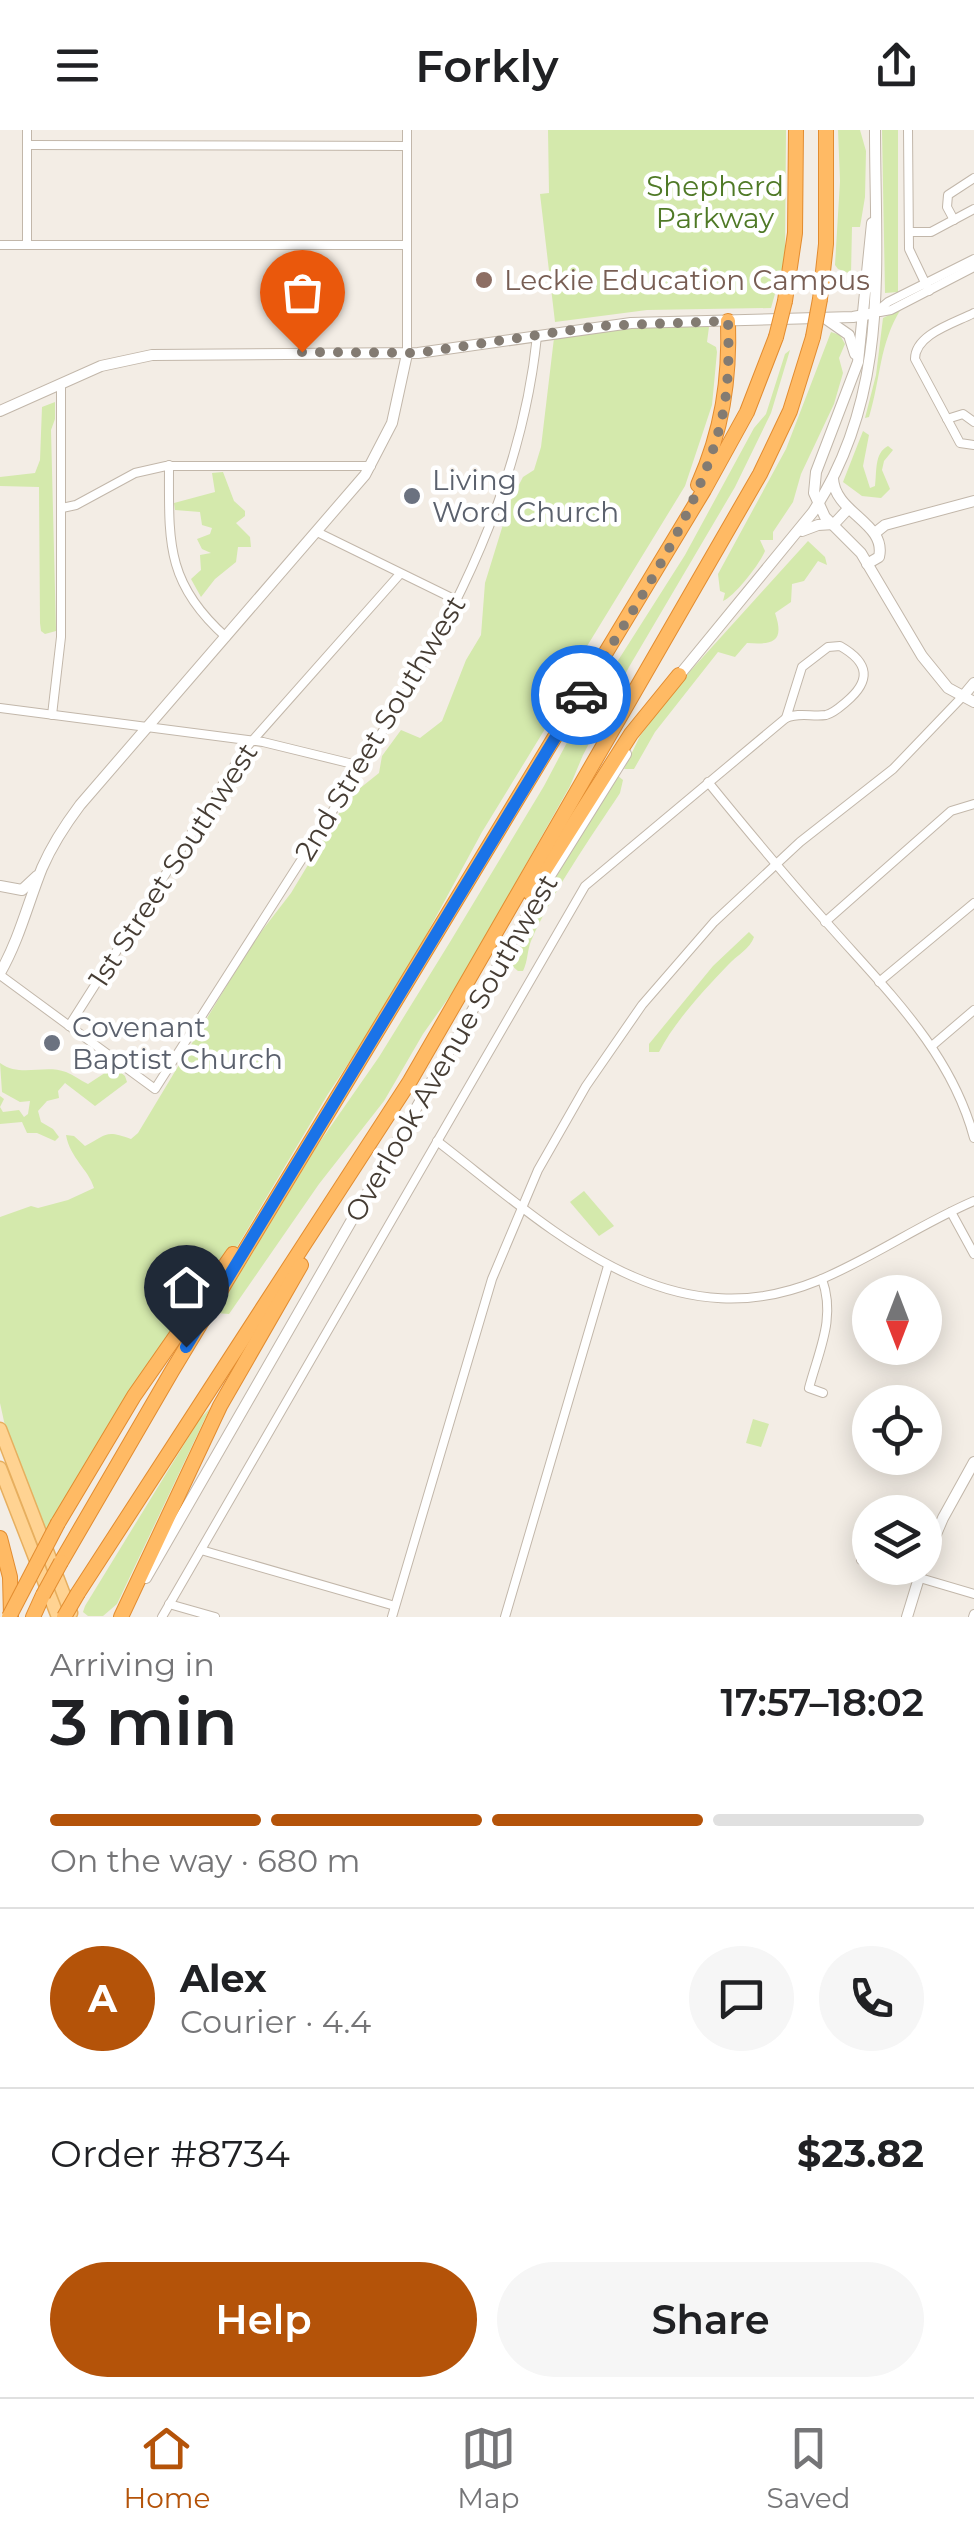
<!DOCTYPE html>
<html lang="en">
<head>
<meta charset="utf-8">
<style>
	body { margin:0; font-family:Montserrat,sans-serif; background:#f6f6f6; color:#202124; height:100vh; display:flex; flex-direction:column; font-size:38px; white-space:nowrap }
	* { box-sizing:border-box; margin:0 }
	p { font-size:32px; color:#757577 }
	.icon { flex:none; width:55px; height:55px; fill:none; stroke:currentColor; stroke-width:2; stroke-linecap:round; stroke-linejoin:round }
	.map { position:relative; height:1487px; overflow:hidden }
	.panel { display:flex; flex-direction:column; background:#fff; flex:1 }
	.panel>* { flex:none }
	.needle { width:65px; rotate:180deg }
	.controls { position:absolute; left:852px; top:1145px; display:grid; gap:20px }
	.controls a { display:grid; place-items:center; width:90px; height:90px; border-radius:50%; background:#fff; box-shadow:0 5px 25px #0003; font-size:50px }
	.pin { position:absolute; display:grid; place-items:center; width:85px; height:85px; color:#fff; margin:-102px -42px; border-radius:50% 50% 50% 0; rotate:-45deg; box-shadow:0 0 10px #0007 }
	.pin .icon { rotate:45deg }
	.courier { position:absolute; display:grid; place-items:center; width:100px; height:100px; margin:-50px; border:8px solid #1a73e8; border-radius:50%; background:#fff; color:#222; box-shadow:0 2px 12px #0007 }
	.summary em { font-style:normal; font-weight:600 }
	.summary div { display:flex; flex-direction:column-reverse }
	.summary { display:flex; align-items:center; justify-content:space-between; height:170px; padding:0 50px }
	h1 { font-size:65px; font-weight:600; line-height:75px }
	.bar { display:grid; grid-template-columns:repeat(4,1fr); gap:15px 10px; align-content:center; height:120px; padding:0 50px }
	.bar i { height:12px; border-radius:8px; background:#e0e0e0 }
	.bar .active { background:#b45309 }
	.bar p { grid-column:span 4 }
	.line { display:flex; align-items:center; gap:25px; padding:0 50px; border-top:2px solid #e0e0e0 }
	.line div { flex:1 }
	.round { display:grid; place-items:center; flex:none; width:105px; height:105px; border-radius:52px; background:#f6f6f6 }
	.cta { display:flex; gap:20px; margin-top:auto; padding:20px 50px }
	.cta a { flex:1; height:115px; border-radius:60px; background:#b45309; color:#fff; font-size:40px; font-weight:600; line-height:115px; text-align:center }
	.cta a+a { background:#f6f6f6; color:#202124 }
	header { display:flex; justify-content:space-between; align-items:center; height:130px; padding:0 50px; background:#fff; font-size:45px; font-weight:600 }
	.menu { display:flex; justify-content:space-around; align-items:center; height:140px; border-top:2px solid #e0e0e0; background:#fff; font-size:28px; color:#757577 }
	.menu a { display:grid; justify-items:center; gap:5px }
	.menu .active { color:#b45309 }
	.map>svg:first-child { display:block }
	.green { fill:#d4e9ac }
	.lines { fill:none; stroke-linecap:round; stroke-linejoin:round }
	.minor-casing { stroke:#c2b7aa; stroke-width:10 }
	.tertiary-casing { stroke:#c2b7aa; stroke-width:12 }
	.primary-casing { stroke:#e7af5f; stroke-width:15 }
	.motorway-casing { stroke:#e28c30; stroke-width:16 }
	.minor { stroke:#fff; stroke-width:8 }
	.tertiary { stroke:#fff; stroke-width:10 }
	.primary { stroke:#ffd392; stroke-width:12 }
	.motorway { stroke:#ffba64; stroke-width:14 }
	.motorway-bridge-casing { stroke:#e28c30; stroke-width:16; stroke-linecap:butt }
	.motorway-bridge { stroke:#ffba64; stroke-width:14 }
	.done { stroke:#837b72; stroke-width:10; stroke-dasharray:0 18 }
	.route { stroke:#1a73e8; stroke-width:12 }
	.education-dot { fill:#8d6e63; stroke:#fff; stroke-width:4 }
	.worship-dot { fill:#6b7280; stroke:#fff; stroke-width:4 }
	.labels { text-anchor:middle; stroke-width:9; stroke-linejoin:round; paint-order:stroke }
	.park-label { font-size:28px; fill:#4f7926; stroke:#fff }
	.education-label { font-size:28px; fill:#785e54; stroke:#fff; text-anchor:start }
	.worship-label { font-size:28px; fill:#5b616d; stroke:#fff; text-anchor:start }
	.street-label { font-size:28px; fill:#463d34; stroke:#fff }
</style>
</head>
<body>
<header><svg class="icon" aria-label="menu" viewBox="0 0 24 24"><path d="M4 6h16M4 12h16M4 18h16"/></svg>Forkly<svg class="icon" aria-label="share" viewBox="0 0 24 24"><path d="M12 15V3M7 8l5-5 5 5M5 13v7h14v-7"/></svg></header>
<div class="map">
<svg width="974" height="1487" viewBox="0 0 974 1487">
	<rect width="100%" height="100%" fill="#f3ede5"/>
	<g class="green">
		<polygon points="548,0 786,0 785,128 771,178 647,180 555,192 540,64 549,63"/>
		<polygon points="838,0 860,0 866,21 865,67 860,97 852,97 851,144 838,139 835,135 840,51"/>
		<polygon points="882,0 898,0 898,162 885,163"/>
		<path d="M901 179C879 214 881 248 869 287L865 288 876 245 883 188Z"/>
		<path d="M658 197H709L707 212 716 217 717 222 712 275 685 356 581 526 576 535 581 536V540L482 702 393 866 328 964 206 1169 189 1188 56 1410 43 1400 34 1368 12 1328 0 1273V1087L31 1076 38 1078 68 1070 94 1058C89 1040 70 1028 66 1005L74 1006 85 1016C106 1005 105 999 131 1009L138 1003 251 815 291 763 349 667 379 643 382 626 401 600 420 608 442 591 466 530 481 505 485 453 510 372 523 347 534 340 541 317 554 208 599 200Z"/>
		<path d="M831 202 840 205 845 214 839 228 843 243 834 274 801 344 793 372 773 402V410H760L765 421C760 434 734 467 723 471L725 463 720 461 718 444 786 319Z"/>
		<polygon points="790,220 771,283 735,357 629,537 583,625 570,656 459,853 423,904 384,971 319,1054 229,1184 216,1183 317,1016 379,927 450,812 544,656 572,603 685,425 754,298 766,284 785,224"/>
		<polygon points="55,272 55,289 51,300 56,501 45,504 41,501 40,493 39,357 0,356 0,347 35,343 40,330 42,277"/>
		<path d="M863 301 869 305 863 336 870 358 875 356C877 342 874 323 888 316L893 320 884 331 882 340 890 359 881 368 862 366 843 352Z"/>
		<polygon points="223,342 234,371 245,381 245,386 236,393 250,407 251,417 238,417 236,432 215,449 201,467 191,449 201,440 200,425 211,423 202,419 197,409 210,404 212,398 202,395 200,382 175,380 174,373 215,362 212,343"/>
		<path d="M808 411 825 427 827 435 818 431 804 451 792 454 791 472 775 483C785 512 773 515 747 513L735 527 718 522 655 602 634 639H624L640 606 674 559Z"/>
		<path d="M618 646 623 650 620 663C591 707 551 764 531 811 527 821 528 831 523 841H518L511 835 512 831 556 746Z"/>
		<path d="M749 802 754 807C750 819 737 825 728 835 704 860 675 891 659 922H649V914L713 836Z"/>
		<path d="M0 933C21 948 43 934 66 942 74 945 81 951 88 954L114 937 125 946 127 952 95 976 65 953 58 961 59 968 47 971 38 981 41 992 53 999 59 1007 55 1011 37 1003H27L22 992 0 994V966L4 969 0 977 3 982 19 980 24 987 28 984 30 971 20 972 2 962Z"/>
		<polygon points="584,1061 614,1096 599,1106 570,1072"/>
		<polygon points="210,1278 117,1474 103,1486 88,1486 83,1482 85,1476 199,1290"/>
		<polygon points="753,1289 769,1294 761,1317 746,1313"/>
	</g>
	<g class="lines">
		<g class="minor-casing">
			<g id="minor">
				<polyline points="27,0 27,115"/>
				<polyline points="407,0 407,224"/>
				<polyline points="908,0 909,119 929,161"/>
				<polyline points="27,15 407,16"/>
				<polyline points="954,90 947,77 948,65 974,48"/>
				<polyline points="909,102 931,102 974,79"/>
				<polyline points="0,115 407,115"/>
				<polyline points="880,182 891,180 974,137"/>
				<polyline points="875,183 888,172 974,129"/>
				<path d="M974 183C955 193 915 204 915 229L960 313 974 315"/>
				<polyline points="947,289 963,284 974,292"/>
				<path d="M169 335C169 411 165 453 226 507"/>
				<polyline points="62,378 76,375 135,343 166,336 371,336"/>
				<polyline points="317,402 458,471"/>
				<path d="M840 516C870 533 871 551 846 572 840 577 834 583 826 585 812 587 799 582 786 588L802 537 828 517Z"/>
				<polyline points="0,578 263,612 361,636"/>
				<polyline points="52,585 61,507 61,255"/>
				<path d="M708 652C747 700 787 748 828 794 886 860 951 921 974 1008"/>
				<polyline points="825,792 951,681 974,674"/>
				<path d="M0 845 155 959C211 871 267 784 323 696 421 542 518 393 537 206"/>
				<polyline points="879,852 974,773"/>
				<polyline points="69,896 245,619 400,444"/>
				<polyline points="933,915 974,880"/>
				<path d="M437 1011C549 1097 665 1213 817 1151 871 1129 920 1094 974 1071"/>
				<polyline points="951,1082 974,1124"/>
				<path d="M822 1149C836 1188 819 1220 809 1258L823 1263"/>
				<polyline points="201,1420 395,1476"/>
				<polyline points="861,1430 870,1433"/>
				<polyline points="886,1438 974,1464"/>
				<polyline points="169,1474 215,1487"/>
				<polyline points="162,1487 585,756 786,588"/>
				<polyline points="392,1487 492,1149 538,1040 586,956 642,875 714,792 800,712 893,639 964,565"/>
				<polyline points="505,1487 608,1136"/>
				<polyline points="973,1487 974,1484"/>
			</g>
		</g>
		<g class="tertiary-casing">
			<g id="tertiary">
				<polyline points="872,93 858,232 816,342 814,363 825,387 861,423 922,526 948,558 974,572"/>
				<polyline points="826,189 849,205 855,224"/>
				<polyline points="0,281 101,236 152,225 418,223 631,193 853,187 875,183"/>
				<path d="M833 348C834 383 887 393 879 427L867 434"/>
				<polyline points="802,401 818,395 834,394 848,379"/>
				<polyline points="875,403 885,395 974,371"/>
				<path d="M677 548 813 382C891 263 875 135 875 0"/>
				<polyline points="964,565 974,553"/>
				<polyline points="0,756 22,760 37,746"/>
				<path d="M0 843C19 810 28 773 42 738 52 715 65 695 80 675L365 345 392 293 407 224"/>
				<polyline points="925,1430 943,1388 974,1332"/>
				<polyline points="146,1448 548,749 626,624"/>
				<polyline points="907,1487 922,1438"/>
			</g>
		</g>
		<g class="primary-casing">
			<g id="primary">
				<polyline points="0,1299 71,1483"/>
				<polyline points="0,1338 58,1487"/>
			</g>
		</g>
		<g class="motorway-casing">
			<g id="motorway">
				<polyline points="820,169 826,114 826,0"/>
				<polyline points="785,171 795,103 796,0"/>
				<path d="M698 355C722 301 730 250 728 191"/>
				<polyline points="530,763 631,604 679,545"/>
				<polyline points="58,1393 134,1266 233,1124"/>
				<polyline points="0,1408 10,1447 11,1486"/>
				<polyline points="61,1432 172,1241 704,360 747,282 776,207"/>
				<polyline points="78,1463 410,951 760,344 790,281 813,207"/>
				<polyline points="33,1487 43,1465"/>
				<polyline points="121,1487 220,1276 301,1135"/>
			</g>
		</g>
		<use href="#minor" class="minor"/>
		<use href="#tertiary" class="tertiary"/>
		<use href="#primary" class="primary"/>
		<use href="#motorway" class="motorway"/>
		<g class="motorway-bridge-casing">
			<g id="motorway-bridge">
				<polyline points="776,207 785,171"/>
				<polyline points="813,207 820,169"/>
				<polyline points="43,1465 61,1432"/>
				<polyline points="9,1487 58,1393"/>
				<polyline points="64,1487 78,1463"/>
			</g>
		</g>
		<use href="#motorway-bridge" class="motorway-bridge"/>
	</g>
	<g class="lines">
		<path class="done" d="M302 222 418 223 598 196 728 191C729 222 729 252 723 283 702 381 632 480 581 565"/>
		<polyline class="route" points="186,1217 581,565"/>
	</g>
	<circle class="education-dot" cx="484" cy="150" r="10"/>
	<g class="worship-dot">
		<circle cx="412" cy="366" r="10"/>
		<circle cx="52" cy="913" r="10"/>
	</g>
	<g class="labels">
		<g class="park-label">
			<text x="715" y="66">Shepherd<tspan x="715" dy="32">Parkway</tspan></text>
		</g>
		<g class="education-label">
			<text x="504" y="160">Leckie Education Campus</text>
		</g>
		<g class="worship-label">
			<text x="432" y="360">Living<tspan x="432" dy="32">Word Church</tspan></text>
			<text x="72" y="907">Covenant<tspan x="72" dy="32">Baptist Church</tspan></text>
		</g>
		<g class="street-label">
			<text transform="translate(380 598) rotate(-59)" y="10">2nd Street Southwest</text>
			<text transform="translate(173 735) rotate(-57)" y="10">1st Street Southwest</text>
			<text transform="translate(451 918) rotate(-60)" y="10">Overlook Avenue Southwest</text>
		</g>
	</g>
</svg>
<div class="controls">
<a><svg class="needle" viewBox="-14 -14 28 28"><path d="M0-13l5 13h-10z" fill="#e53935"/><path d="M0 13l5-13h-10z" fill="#757577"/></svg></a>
<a><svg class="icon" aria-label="locate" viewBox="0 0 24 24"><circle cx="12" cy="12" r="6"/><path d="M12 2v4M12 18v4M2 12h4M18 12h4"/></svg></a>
<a><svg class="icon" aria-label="layers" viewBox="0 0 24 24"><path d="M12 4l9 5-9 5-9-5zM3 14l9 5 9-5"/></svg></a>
</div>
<div class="pin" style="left:302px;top:222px;background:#ea580c"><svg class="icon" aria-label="bag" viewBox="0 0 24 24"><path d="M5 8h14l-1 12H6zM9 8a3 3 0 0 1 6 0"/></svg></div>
<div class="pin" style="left:186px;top:1217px;background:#1f2937"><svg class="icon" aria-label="home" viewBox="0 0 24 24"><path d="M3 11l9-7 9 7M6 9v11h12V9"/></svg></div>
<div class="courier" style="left:581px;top:565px"><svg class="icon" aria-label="car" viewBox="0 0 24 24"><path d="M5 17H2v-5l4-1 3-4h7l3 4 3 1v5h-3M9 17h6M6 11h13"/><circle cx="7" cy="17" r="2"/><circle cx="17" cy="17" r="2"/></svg></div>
</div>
<section class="panel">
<div class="summary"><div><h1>3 min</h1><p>Arriving in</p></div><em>17:57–18:02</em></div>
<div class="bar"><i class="active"></i><i class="active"></i><i class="active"></i><i></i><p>On the way · 680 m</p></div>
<div class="line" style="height:180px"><b class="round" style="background:#b45309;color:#fff">A</b><div><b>Alex</b><p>Courier · 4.4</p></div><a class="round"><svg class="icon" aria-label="chat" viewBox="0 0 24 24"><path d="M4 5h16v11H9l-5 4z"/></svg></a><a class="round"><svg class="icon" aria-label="phone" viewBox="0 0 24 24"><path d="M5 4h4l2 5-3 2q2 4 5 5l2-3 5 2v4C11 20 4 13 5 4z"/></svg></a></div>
<div class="line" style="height:130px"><div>Order #8734</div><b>$23.82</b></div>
<div class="cta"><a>Help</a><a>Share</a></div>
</section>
<nav class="menu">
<a class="active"><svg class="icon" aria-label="home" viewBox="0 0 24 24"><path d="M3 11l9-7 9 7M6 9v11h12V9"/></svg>Home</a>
<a><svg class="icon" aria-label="map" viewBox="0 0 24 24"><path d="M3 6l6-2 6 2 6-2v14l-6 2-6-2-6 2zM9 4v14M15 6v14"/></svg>Map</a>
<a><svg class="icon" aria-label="saved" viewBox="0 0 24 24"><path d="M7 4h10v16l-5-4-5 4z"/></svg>Saved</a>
</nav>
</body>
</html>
